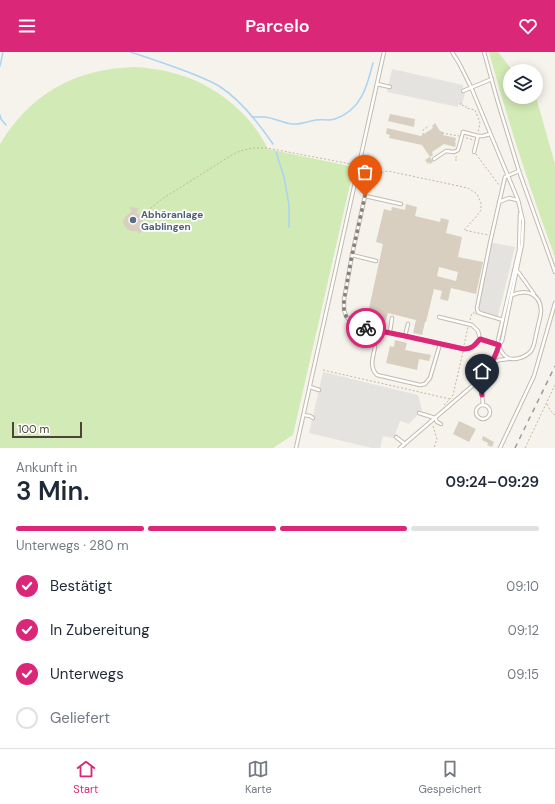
<!DOCTYPE html>
<html lang="de">
<head>
<meta charset="utf-8">
<style>
	body { margin:0; font-family:"DM Sans",sans-serif; background:#f2f2f3; color:#1f2937; height:100vh; display:flex; flex-direction:column; font-size:15px; white-space:nowrap }
	* { box-sizing:border-box; margin:0 }
	p { font-size:13px; color:#747a83 }
	.icon { flex:none; width:22px; height:22px; fill:none; stroke:currentColor; stroke-width:2; stroke-linecap:round; stroke-linejoin:round }
	.map { position:relative; height:396px; overflow:hidden }
	.panel { display:flex; flex-direction:column; background:#fff; flex:1 }
	.panel>* { flex:none }
	.controls { position:absolute; left:503px; top:12px; display:grid; gap:8px }
	.controls a { display:grid; place-items:center; width:40px; height:40px; border-radius:50%; background:#fff; box-shadow:0 2px 10px #0003; font-size:20px }
	.scale { position:absolute; left:12px; bottom:10px; width:70px; box-sizing:border-box; padding-left:4px; border:2px solid #4b4439; border-top:0; font-size:11px; line-height:14px; white-space:nowrap; color:#4b4439; -webkit-text-stroke:3px #fff; paint-order:stroke }
	.pin { position:absolute; display:grid; place-items:center; width:34px; height:34px; color:#fff; margin:-41px -17px; border-radius:50% 50% 50% 0; rotate:-45deg; box-shadow:0 0 4px #0007 }
	.pin .icon { rotate:45deg }
	.courier { position:absolute; display:grid; place-items:center; width:40px; height:40px; margin:-20px; border:3px solid #db2777; border-radius:50%; background:#fff; color:#222; box-shadow:0 1px 5px #0007 }
	.overview em { font-style:normal; font-weight:600 }
	.overview div { display:flex; flex-direction:column-reverse }
	.overview { display:flex; align-items:center; justify-content:space-between; height:68px; padding:0 16px }
	h1 { font-size:26px; font-weight:600; line-height:30px }
	.bar { display:grid; grid-template-columns:repeat(4,1fr); gap:6px 4px; align-content:center; height:48px; padding:0 16px }
	.bar i { height:5px; border-radius:3px; background:#e0e1e3 }
	.bar .on { background:#db2777 }
	.bar p { grid-column:span 4 }
	ol { padding:0 16px; list-style:none }
	li { display:flex; align-items:center; gap:12px; height:44px }
	li p { margin-inline-start:auto }
	li .icon { padding:4px; border-radius:50%; background:#db2777; color:#fff; stroke-width:4 }
	li:last-child { color:#747a83 }
	li i { width:22px; height:22px; border:2px solid #e0e1e3; border-radius:50% }
	header { display:flex; justify-content:space-between; align-items:center; height:52px; padding:0 16px; background:#db2777; color:#fff; font-size:18px; font-weight:600 }
	.menu { display:flex; justify-content:space-around; align-items:center; height:56px; border-top:1px solid #e0e1e3; background:#fff; font-size:11px; color:#747a83 }
	.menu a { display:grid; justify-items:center; gap:2px }
	.menu .on { color:#db2777 }
	.map>svg:first-child { display:block }
	.green { fill:#d2eab5 }
	.parking { fill:#e5e3e0 }
	.lines { fill:none; stroke-linecap:round; stroke-linejoin:round }
	.stream { stroke:#a9d4f2; stroke-width:1.5 }
	.building { fill:#d8cfc1; fill-rule:evenodd }
	.lane-casing { stroke:#c2bbae; stroke-width:4.5 }
	.path { stroke:#c4b79f; stroke-width:1; stroke-dasharray:2 2; stroke-linecap:butt }
	.lane { stroke:#fff; stroke-width:2.5 }
	.rail { stroke:#9a9a9a; stroke-width:1.5; stroke-dasharray:5 5; stroke-linecap:butt }
	.done { stroke:#878178; stroke-width:4; stroke-dasharray:0 7.2 }
	.route { stroke:#db2777; stroke-width:5 }
	.service-dot { fill:#5c6f8a; stroke:#fff; stroke-width:1.5 }
	.labels { text-anchor:middle; stroke-width:3.5; stroke-linejoin:round; paint-order:stroke }
	.service-label { font-size:10px; font-weight:bold; fill:#4e5e75; stroke:#fff; text-anchor:start }
</style>
</head>
<body>
<header><svg class="icon" aria-label="menu" viewBox="0 0 24 24"><path d="M4 6h16M4 12h16M4 18h16"/></svg>Parcelo<svg class="icon" aria-label="heart" viewBox="0 0 24 24"><path d="M12 20l-8-8c-3-5 5-10 8-4 3-6 11-1 8 4z"/></svg></header>
<div class="map">
<svg width="555" height="396" viewBox="0 0 555 396">
	<rect width="100%" height="100%" fill="#f6f3ec"/>
	<g class="green">
		<path d="M489 0H498L513 19H510V45H536L555 112V205C530 137 508 70 489 0Z"/>
		<path d="M134 15C147 16 160 17 173 21 213 31 250 60 268 97L354 115 293 383 273 396H0V92C31 41 75 17 134 15Z"/>
	</g>
	<g class="parking">
		<polygon points="392,17 463,33 463,36 465,41 462,53 458,52 458,55 387,40"/>
		<polygon points="488,190 515,195 497,268 474,262"/>
		<polygon points="323,320 418,343 422,358 409,372 400,369 394,386 383,384 380,396 372,396 309,381"/>
	</g>
	<g class="lines">
		<g class="stream">
			<path d="M130 0C150 6 169 13 188 20 198 24 209 28 219 34 241 48 258 70 273 92"/>
			<polyline points="0,14 3,0"/>
			<polyline points="0,63 1,67 6,73"/>
			<path d="M252 65C257 65 261 65 265 65 274 66 283 71 292 72 300 73 308 69 316 68 322 67 329 69 335 67 361 58 367 35 373 11"/>
			<polyline points="276,100 284,125 289,153 289,175"/>
		</g>
	</g>
	<g class="building">
		<polygon points="390,62 415,67 414,75 388,69"/>
		<polygon points="435,71 440,79 443,80 443,83 456,86 455,91 456,91 455,95 444,92 432,100 433,103 430,105 433,110 430,112 429,110 428,112 425,108 430,105 422,93 389,86 390,83 386,82 387,76 421,84 433,76 432,74"/>
		<path d="M406 152 417 155 415 164 440 170 441 166 449 168 446 181 462 185 458 205 483 210 476 242 451 236 448 249 440 247 442 239 434 237 426 270H425L422 283 413 281 416 268 388 261 385 271 378 269 379 263 368 261 383 192 376 190 384 157 391 159 392 155 405 158ZM439 215 458 220 456 229 437 224Z"/>
		<polygon points="130,155 138,156 137,161 141,164 142,167 143,171 141,177 143,178 139,182 137,179 131,179 127,177 124,173 123,169 125,165 131,160"/>
		<polygon points="395,288 407,291 405,298 431,303 429,309 419,307 417,318 386,311 390,294 394,295"/>
		<polygon points="459,369 476,377 469,390 453,382"/>
		<polygon points="483,384 494,390 492,395 487,393 488,391 482,388"/>
	</g>
	<g class="lines">
		<g class="lane-casing">
			<g id="lane">
				<polyline points="484,0 497,47 519,119 555,220"/>
				<polyline points="377,32 390,35"/>
				<polyline points="463,39 492,27"/>
				<polyline points="474,100 478,84 483,84 490,82"/>
				<polyline points="434,107 446,99 454,100 458,98 463,80 478,84"/>
				<polyline points="499,150 509,146 517,148"/>
				<path d="M401 152 365 144 352 203 344 248V258L346 264 351 270 356 273 364 276 405 284 464 297C472 297 475 293 480 287"/>
				<polyline points="352,203 376,209"/>
				<polyline points="517,219 519,221 534,242"/>
				<path d="M512 243C526 237 540 241 541 258 541 265 538 272 537 279 535 285 535 294 531 299 526 305 515 309 508 306 502 303 499 295 498 288L519 198 520 162"/>
				<polyline points="439,265 472,273 478,279 480,287 499,293"/>
				<polyline points="503,268 483,262 478,260 477,256 490,191 505,125 519,119"/>
				<polyline points="390,280 392,266"/>
				<polyline points="405,284 408,272"/>
				<path d="M375 295C373 305 369 315 377 323L420 333 425 332 430 326 440 292"/>
				<polyline points="492,312 499,308 508,307"/>
				<polyline points="478,329 481,332 483,353"/>
				<polyline points="310,335 319,338"/>
				<circle cx="483" cy="360" r="7"/>
				<polyline points="419,361 435,366 437,370 441,372"/>
				<polyline points="304,363 310,364 313,366"/>
				<polyline points="396,385 405,392"/>
				<polyline points="296,396 384,0"/>
				<polyline points="400,396 478,329 492,312 496,303 499,293 502,289 522,192 523,169 518,148 508,124 471,35 459,11 452,0"/>
				<polyline points="500,396 534,324 555,251"/>
			</g>
		</g>
		<g class="path">
			<polyline points="461,51 460,53 466,54 466,56 475,58 480,71 478,81"/>
			<polyline points="442,81 459,84"/>
			<polyline points="423,83 423,78 429,74"/>
			<polyline points="466,86 474,88"/>
			<polyline points="476,102 499,133"/>
			<polyline points="457,108 455,108 457,103"/>
			<path d="M365 141C368 126 374 122 388 119L468 136 477 142 481 151V158L476 165 464 178 488 183"/>
			<polyline points="141,164 162,147 227,106 240,99 253,96 267,96 356,113"/>
			<polyline points="470,268 472,261 474,261"/>
			<polyline points="464,293 468,275"/>
			<polyline points="323,318 450,347"/>
			<polyline points="547,352 550,358 555,363"/>
			<polyline points="444,353 450,347 453,343 463,300"/>
			<polyline points="433,374 437,387 434,396"/>
			<polyline points="525,396 555,333"/>
		</g>
		<use href="#lane" class="lane"/>
		<polyline class="rail" points="515,396 555,314"/>
	</g>
	<g class="lines">
		<polyline class="done" points="365,144 352,203 344,248 344,258 346,264 351,270 356,273 366,276"/>
		<path class="route" d="M366 276 405 284 464 297C472 297 475 293 480 287L499 293C494 308 489 317 478 329L480 332 482 343"/>
	</g>
	<circle class="service-dot" cx="133" cy="168" r="4"/>
	<g class="labels">
		<g class="service-label">
			<text x="141" y="166">Abhöranlage<tspan x="141" dy="12">Gablingen</tspan></text>
		</g>
	</g>
</svg>
<div class="controls">
<a><svg class="icon" aria-label="layers" viewBox="0 0 24 24"><path d="M12 4l9 5-9 5-9-5zM3 14l9 5 9-5"/></svg></a>
</div>
<div class="scale">100 m</div>
<div class="pin" style="left:365px;top:144px;background:#ea580c"><svg class="icon" aria-label="bag" viewBox="0 0 24 24"><path d="M5 8h14l-1 12H6zM9 8a3 3 0 0 1 6 0"/></svg></div>
<div class="pin" style="left:482px;top:343px;background:#1f2937"><svg class="icon" aria-label="home" viewBox="0 0 24 24"><path d="M3 11l9-7 9 7M6 9v11h12V9"/></svg></div>
<div class="courier" style="left:366px;top:276px"><svg class="icon" aria-label="bike" viewBox="0 0 24 24"><circle cx="6" cy="16" r="4"/><circle cx="18" cy="16" r="4"/><path d="M6 16l4-8h5l3 8M10 8l3 8H6M13 5h3"/></svg></div>
</div>
<section class="panel">
<div class="overview"><div><h1>3 Min.</h1><p>Ankunft in</p></div><em>09:24–09:29</em></div>
<div class="bar"><i class="on"></i><i class="on"></i><i class="on"></i><i></i><p>Unterwegs · 280 m</p></div>
<ol>
<li><svg class="icon" aria-label="check" viewBox="0 0 24 24"><path d="M5 12l5 5 9-10"/></svg>Bestätigt<p>09:10</p></li>
<li><svg class="icon" aria-label="check" viewBox="0 0 24 24"><path d="M5 12l5 5 9-10"/></svg>In Zubereitung<p>09:12</p></li>
<li><svg class="icon" aria-label="check" viewBox="0 0 24 24"><path d="M5 12l5 5 9-10"/></svg>Unterwegs<p>09:15</p></li>
<li><i></i>Geliefert</li>
</ol>
</section>
<nav class="menu">
<a class="on"><svg class="icon" aria-label="home" viewBox="0 0 24 24"><path d="M3 11l9-7 9 7M6 9v11h12V9"/></svg>Start</a>
<a><svg class="icon" aria-label="map" viewBox="0 0 24 24"><path d="M3 6l6-2 6 2 6-2v14l-6 2-6-2-6 2zM9 4v14M15 6v14"/></svg>Karte</a>
<a><svg class="icon" aria-label="saved" viewBox="0 0 24 24"><path d="M7 4h10v16l-5-4-5 4z"/></svg>Gespeichert</a>
</nav>
</body>
</html>
